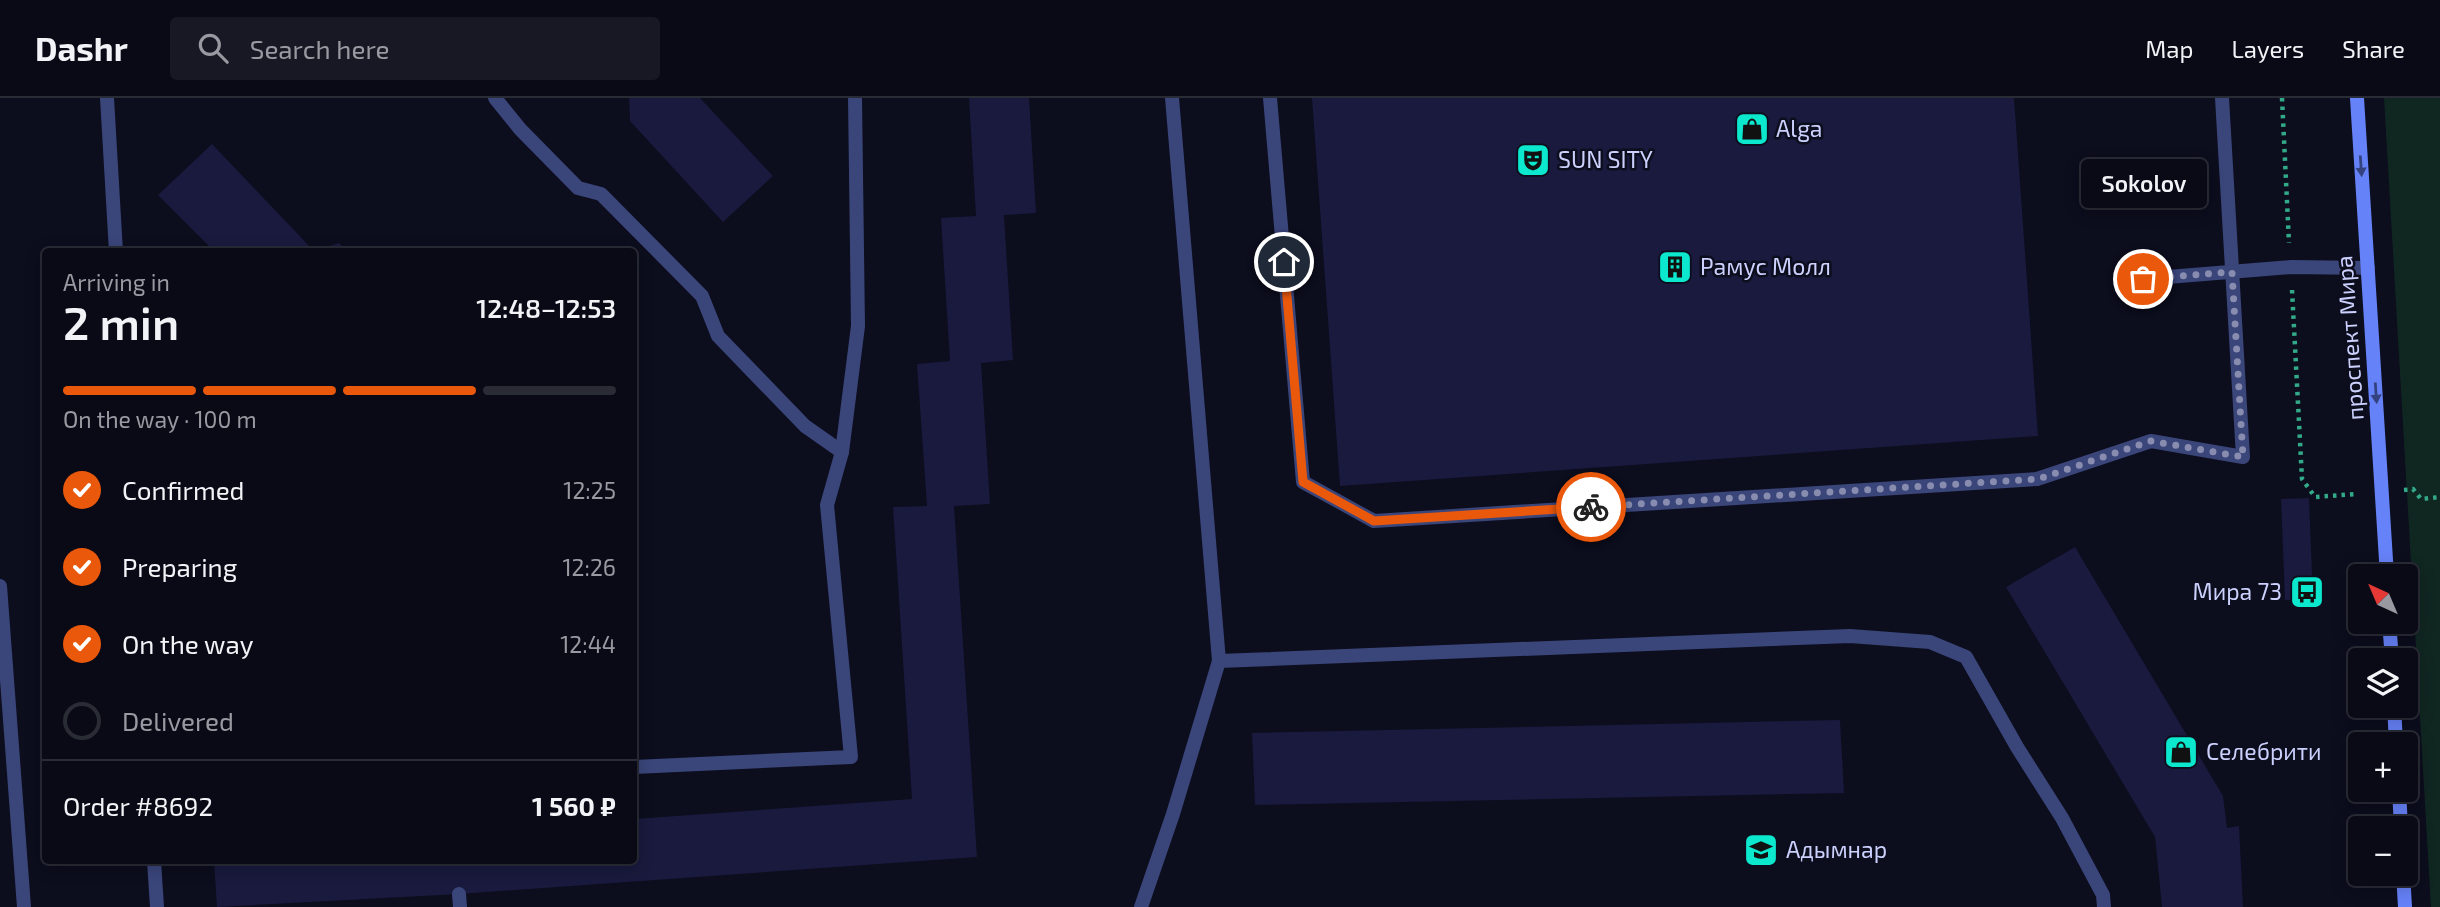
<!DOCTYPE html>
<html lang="en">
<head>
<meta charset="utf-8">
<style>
	body { margin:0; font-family:"Exo 2",sans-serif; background:#171823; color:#f1f3f6; height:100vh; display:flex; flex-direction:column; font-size:26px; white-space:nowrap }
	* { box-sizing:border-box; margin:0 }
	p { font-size:23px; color:#999aa1 }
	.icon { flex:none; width:38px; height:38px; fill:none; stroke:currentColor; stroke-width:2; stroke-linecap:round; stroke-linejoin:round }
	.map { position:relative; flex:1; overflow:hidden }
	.sheet { position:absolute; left:42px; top:150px; width:595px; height:616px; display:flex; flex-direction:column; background:#090a16; border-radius:7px; box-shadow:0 4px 18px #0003,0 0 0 2px #292b35 }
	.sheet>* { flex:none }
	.needle { width:46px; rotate:316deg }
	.buttons { position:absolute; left:2348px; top:466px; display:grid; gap:14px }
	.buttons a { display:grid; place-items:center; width:70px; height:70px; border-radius:7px; background:#090a16; box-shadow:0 4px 18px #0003,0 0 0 2px #292b35; font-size:35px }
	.pin { position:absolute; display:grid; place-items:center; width:60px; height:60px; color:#fff; margin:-30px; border:4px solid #fff; border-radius:50%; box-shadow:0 2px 7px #0007 }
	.courier { position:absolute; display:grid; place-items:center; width:70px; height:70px; margin:-35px; border:5px solid #ea580c; border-radius:50%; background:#fff; color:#222; box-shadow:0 2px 9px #0007 }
	.bubble { position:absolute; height:49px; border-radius:7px; background:#090a16; box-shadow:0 4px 18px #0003,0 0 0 2px #292b35; font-size:23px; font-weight:600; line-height:49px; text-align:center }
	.summary em { font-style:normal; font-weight:600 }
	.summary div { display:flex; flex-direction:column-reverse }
	.summary { display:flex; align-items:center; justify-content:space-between; height:119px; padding:0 21px }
	h1 { font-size:46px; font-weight:600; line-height:52px }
	.bar { display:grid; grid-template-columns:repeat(4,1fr); gap:10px 7px; align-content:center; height:84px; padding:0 21px }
	.bar i { height:9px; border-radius:5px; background:#292b35 }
	.bar .active { background:#ea580c }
	.bar p { grid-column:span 4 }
	.line { display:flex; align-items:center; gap:18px; padding:0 21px; border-top:2px solid #292b35 }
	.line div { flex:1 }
	ol { padding:0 21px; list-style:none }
	li { display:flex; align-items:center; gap:21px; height:77px }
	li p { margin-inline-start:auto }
	li .icon { padding:7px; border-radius:50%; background:#ea580c; color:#fff; stroke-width:4 }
	li:last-child { color:#999aa1 }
	li i { width:38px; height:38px; border:4px solid #292b35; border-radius:50% }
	header { display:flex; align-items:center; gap:42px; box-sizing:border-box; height:98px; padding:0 35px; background:#090a16; border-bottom:2px solid #292b35 }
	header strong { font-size:33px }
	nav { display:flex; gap:38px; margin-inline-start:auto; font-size:24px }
	.search { width:490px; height:63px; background:#171823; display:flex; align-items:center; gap:18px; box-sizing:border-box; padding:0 24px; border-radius:7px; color:#999aa1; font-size:26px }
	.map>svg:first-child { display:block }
	.grass { fill:#102621 }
	.building { fill:#191a3d }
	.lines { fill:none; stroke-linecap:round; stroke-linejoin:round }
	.path { stroke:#32a988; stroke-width:4.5; stroke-dasharray:3.5 5; stroke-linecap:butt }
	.lane { stroke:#3a457a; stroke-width:14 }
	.street { stroke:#3a457a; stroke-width:14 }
	.secondary { stroke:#6682f8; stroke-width:14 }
	.oneway { fill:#344280 }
	.done { stroke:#888caf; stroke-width:7; stroke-dasharray:0 12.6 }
	.route { stroke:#ea580c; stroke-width:9 }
	.labels { text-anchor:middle; stroke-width:5; stroke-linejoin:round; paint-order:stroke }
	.poi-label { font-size:23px; fill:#cbd0fd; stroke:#0c0d1d; text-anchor:start }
	.street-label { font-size:23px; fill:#cbd0fd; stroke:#0c0d1d }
</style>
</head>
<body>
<header>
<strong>Dashr</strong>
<div class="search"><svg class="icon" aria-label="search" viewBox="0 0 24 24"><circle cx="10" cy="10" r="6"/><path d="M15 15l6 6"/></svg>Search here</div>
<nav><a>Map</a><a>Layers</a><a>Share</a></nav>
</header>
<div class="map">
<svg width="2440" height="809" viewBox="0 0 2440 809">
	<rect width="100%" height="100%" fill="#0c0d1d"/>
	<polygon class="grass" points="2384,0 2440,0 2440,809 2431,809"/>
	<g class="building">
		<polygon points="629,0 700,0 773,78 723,124 630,23"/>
		<polygon points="969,0 1029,0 1036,115 1004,117 1013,262 981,265 990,406 954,408 977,759 459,796 217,809 214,763 634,763 634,721 912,701 893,409 927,408 917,266 950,263 941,120 976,118"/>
		<polygon points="1312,0 2014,0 2038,338 1340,388"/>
		<polygon points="212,46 314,153 339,145 348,154 215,154 158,97"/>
		<polygon points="2309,400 2313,501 2285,502 2281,401"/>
		<polygon points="2075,449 2223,698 2227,730 2239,728 2243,809 2162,809 2155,739 2006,489"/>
		<polygon points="1840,622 1844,695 1255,707 1252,635"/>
	</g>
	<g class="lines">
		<g class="path">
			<polyline points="2282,0 2289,145"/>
			<polyline points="2292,192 2302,381 2315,399 2357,396"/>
			<polyline points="2404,392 2413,391 2421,401 2440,399"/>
		</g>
		<g class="lane">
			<polyline points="107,0 116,154"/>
			<polyline points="495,0 520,31 578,90 601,96 702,198 718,238 805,328 842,354"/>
			<polyline points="1270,0 1303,384 1374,423 2037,381 2151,343 2243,359 2222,0"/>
			<polyline points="2143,181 2291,169 2368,170"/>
			<polyline points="1219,563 1850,538 1930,544 1966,559 2017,649 2062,720 2103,797 2104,809"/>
			<polyline points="634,669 851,659 827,407 842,354 858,228 855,0"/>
			<polyline points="154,763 157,809"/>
			<polyline points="459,796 460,809"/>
			<polyline points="1141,809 1173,716 1219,563 1172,0"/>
		</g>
		<polyline class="street" points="0,488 24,809"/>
		<g class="secondary">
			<polyline points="2357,0 2387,478"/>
			<polyline points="2389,523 2392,562"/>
			<polyline points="2394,607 2396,646"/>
			<polyline points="2399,691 2401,730"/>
			<polyline points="2403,775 2405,809"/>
		</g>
	</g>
	<defs><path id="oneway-solid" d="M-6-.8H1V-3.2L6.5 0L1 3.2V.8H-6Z" transform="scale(1.75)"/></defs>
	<g class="oneway">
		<use href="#oneway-solid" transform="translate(2361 68) rotate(86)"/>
		<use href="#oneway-solid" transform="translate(2376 295) rotate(86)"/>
	</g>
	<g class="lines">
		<polyline class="done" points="1591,409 2038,381 2151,343 2243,359 2232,174 2143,181"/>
		<polyline class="route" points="1284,164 1303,384 1374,423 1591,409"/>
	</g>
	<defs>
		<g id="shop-square" transform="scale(1.75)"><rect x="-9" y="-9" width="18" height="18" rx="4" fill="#0be8ce" stroke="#0c0d1d"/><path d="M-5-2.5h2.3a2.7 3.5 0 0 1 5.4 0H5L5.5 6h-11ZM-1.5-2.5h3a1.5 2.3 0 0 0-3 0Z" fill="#111"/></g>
		<g id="theatre-square" transform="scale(1.75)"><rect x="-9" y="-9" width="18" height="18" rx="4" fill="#0be8ce" stroke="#0c0d1d"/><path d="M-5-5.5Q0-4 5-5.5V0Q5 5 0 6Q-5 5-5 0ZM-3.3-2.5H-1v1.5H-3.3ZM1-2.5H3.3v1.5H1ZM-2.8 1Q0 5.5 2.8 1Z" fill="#111"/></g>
		<g id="building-square" transform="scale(1.75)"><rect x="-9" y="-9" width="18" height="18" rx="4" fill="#0be8ce" stroke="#0c0d1d"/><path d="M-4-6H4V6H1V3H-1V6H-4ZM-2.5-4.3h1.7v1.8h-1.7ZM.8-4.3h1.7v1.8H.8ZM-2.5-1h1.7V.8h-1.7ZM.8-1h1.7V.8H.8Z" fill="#111"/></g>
		<g id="bus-square" transform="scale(1.75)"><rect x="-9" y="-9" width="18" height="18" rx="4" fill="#0be8ce" stroke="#0c0d1d"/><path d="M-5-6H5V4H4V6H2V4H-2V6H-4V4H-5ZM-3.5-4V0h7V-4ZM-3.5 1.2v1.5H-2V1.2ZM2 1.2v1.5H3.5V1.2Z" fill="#111"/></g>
		<g id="school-square" transform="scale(1.75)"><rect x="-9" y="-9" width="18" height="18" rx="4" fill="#0be8ce" stroke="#0c0d1d"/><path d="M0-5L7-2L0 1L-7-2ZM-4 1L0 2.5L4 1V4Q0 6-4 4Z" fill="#111"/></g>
	</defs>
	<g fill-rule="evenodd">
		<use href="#shop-square" x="1752" y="31"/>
		<use href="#theatre-square" x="1533" y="62"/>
		<use href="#building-square" x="1675" y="169"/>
		<use href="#bus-square" x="2307" y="494"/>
		<use href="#shop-square" x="2181" y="654"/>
		<use href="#school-square" x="1761" y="752"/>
	</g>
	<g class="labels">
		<g class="poi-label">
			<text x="1776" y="39">Alga</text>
			<text x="1558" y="70">SUN SITY</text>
			<text x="1700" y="177">Рамус Молл</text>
			<text x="2282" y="502" text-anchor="end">Мира 73</text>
			<text x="2206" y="662">Селебрити</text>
			<text x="1786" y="760">Адымнар</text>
		</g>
		<g class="street-label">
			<text transform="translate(2350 240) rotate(-94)" y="8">проспект Мира</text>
		</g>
	</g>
</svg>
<div class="buttons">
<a><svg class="needle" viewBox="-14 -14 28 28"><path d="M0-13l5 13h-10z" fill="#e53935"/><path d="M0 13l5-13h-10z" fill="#999aa1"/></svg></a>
<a><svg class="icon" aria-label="layers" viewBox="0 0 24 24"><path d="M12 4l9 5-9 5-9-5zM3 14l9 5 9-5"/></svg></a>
<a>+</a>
<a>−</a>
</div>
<div class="pin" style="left:2143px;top:181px;background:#ea580c"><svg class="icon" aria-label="bag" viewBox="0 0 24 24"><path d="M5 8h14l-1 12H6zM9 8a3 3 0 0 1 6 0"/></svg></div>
<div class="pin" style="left:1284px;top:164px;background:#1f2937"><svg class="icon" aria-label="home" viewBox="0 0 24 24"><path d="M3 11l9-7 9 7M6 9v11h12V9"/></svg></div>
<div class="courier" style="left:1591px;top:409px"><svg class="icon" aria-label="bike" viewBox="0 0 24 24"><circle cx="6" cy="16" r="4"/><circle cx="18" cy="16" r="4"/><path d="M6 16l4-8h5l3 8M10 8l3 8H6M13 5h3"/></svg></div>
<div class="bubble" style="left:2081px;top:61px;width:126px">Sokolov</div>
<section class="sheet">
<div class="summary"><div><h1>2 min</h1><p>Arriving in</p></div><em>12:48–12:53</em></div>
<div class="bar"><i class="active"></i><i class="active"></i><i class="active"></i><i></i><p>On the way · 100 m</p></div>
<ol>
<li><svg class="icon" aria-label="check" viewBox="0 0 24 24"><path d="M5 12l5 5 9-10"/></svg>Confirmed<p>12:25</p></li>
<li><svg class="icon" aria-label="check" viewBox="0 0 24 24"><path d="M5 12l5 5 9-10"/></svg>Preparing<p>12:26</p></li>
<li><svg class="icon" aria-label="check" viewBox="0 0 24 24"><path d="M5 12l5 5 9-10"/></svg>On the way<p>12:44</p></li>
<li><i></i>Delivered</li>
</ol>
<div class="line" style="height:91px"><div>Order #8692</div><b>1 560 ₽</b></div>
</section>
</div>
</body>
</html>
